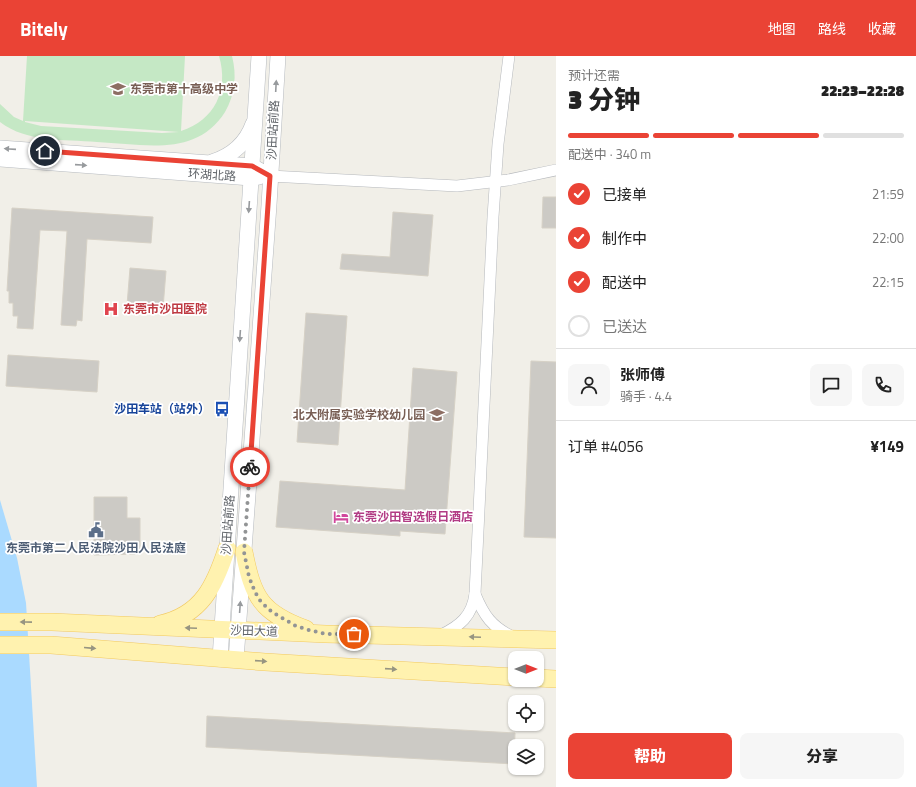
<!DOCTYPE html>
<html lang="zh">
<head>
<meta charset="utf-8">
<style>
	body { margin:0; font-family:"Titillium Web","Noto Sans SC",sans-serif; background:#f6f6f6; color:#222; height:100vh; display:flex; flex-direction:column; font-size:15px; white-space:nowrap }
	* { box-sizing:border-box; margin:0 }
	p { font-size:13px; color:#767676 }
	.icon { flex:none; width:22px; height:22px; fill:none; stroke:currentColor; stroke-width:2; stroke-linecap:round; stroke-linejoin:round }
	.map { position:relative; flex:1; overflow:hidden }
	.side { display:flex; flex-direction:column; background:#fff; width:360px }
	.side>* { flex:none }
	.needle { width:26px; rotate:90deg }
	.controls { position:absolute; left:508px; top:595px; display:grid; gap:8px }
	.controls a { display:grid; place-items:center; width:36px; height:36px; border-radius:8px; background:#fff; box-shadow:0 1px 3px #0004; font-size:20px }
	.pin { position:absolute; display:grid; place-items:center; width:34px; height:34px; color:#fff; margin:-17px; border:2px solid #fff; border-radius:50%; box-shadow:0 1px 4px #0007 }
	.courier { position:absolute; display:grid; place-items:center; width:40px; height:40px; margin:-20px; border:3px solid #ea4335; border-radius:50%; background:#fff; color:#222; box-shadow:0 1px 5px #0007 }
	.head em { font-style:normal; font-weight:800 }
	.head div { display:flex; flex-direction:column-reverse }
	.head { display:flex; align-items:center; justify-content:space-between; height:68px; padding:0 12px }
	h1 { font-size:26px; font-weight:800; line-height:30px }
	.bar { display:grid; grid-template-columns:repeat(4,1fr); gap:6px 4px; align-content:center; height:48px; padding:0 12px }
	.bar i { height:5px; border-radius:3px; background:#e0e0e0 }
	.bar .active { background:#ea4335 }
	.bar p { grid-column:span 4 }
	.line { display:flex; align-items:center; gap:10px; padding:0 12px; border-top:1px solid #e0e0e0 }
	.line div { flex:1 }
	.round { display:grid; place-items:center; flex:none; width:42px; height:42px; border-radius:8px; background:#f6f6f6 }
	ol { padding:0 12px; list-style:none }
	li { display:flex; align-items:center; gap:12px; height:44px }
	li p { margin-inline-start:auto }
	li .icon { padding:4px; border-radius:50%; background:#ea4335; color:#fff; stroke-width:4 }
	li:last-child { color:#767676 }
	li i { width:22px; height:22px; border:2px solid #e0e0e0; border-radius:50% }
	.button { display:flex; gap:8px; margin-top:auto; padding:8px 12px }
	.button a { flex:1; height:46px; border-radius:8px; background:#ea4335; color:#fff; font-size:16px; font-weight:800; line-height:46px; text-align:center }
	.button a+a { background:#f6f6f6; color:#222 }
	header { display:flex; align-items:center; gap:24px; box-sizing:border-box; height:56px; padding:0 20px; background:#ea4335; color:#fff }
	header strong { font-size:19px }
	nav { display:flex; gap:22px; margin-inline-start:auto; font-size:14px }
	main { display:flex; flex:1; min-height:0 }
	.map>svg:first-child { display:block }
	.green { fill:#c5e8c5; fill-rule:evenodd }
	.water { fill:#aadaff }
	.building { fill:#cccac5; stroke:#d6d1c6 }
	.lines { fill:none; stroke-linecap:round; stroke-linejoin:round }
	.street-casing { stroke:#b5b8bc; stroke-width:12 }
	.secondary-casing { stroke:#b6babf; stroke-width:16 }
	.primary-casing { stroke:#f2c960; stroke-width:18 }
	.street { stroke:#fff; stroke-width:11 }
	.secondary { stroke:#fff; stroke-width:15 }
	.primary { stroke:#fff2af; stroke-width:17 }
	.oneway { fill:#979a9d }
	.oneway2 { fill:#979581 }
	.done { stroke:#929495; stroke-width:4; stroke-dasharray:0 7.2 }
	.route { stroke:#ea4335; stroke-width:5 }
	.labels { text-anchor:middle; stroke-width:3.5; stroke-linejoin:round; paint-order:stroke }
	.education-label { font-size:12px; font-weight:bold; fill:#785e54; stroke:#fff; text-anchor:start }
	.street-label { font-size:12px; fill:#5f6368; stroke:#fff }
	.health-label { font-size:12px; font-weight:bold; fill:#be3a42; stroke:#fff; text-anchor:start }
	.transit-label { font-size:12px; font-weight:bold; fill:#164399; stroke:#fff; text-anchor:end }
	.hotel-label { font-size:12px; font-weight:bold; fill:#b23c85; stroke:#fff; text-anchor:start }
	.service-label { font-size:12px; font-weight:bold; fill:#4e5e75; stroke:#fff }
</style>
</head>
<body>
<header>
<strong>Bitely</strong>
<nav><a>地图</a><a>路线</a><a>收藏</a></nav>
</header>
<main>
<div class="map">
<svg width="556" height="731" viewBox="0 0 556 731">
	<rect width="100%" height="100%" fill="#f1efe8"/>
	<path class="green" d="M27 0H185L181 75C215 64 229 34 219 0H232C237 19 235 39 225 56 196 102 143 88 97 86 63 83 28 87 0 66V48L14 61 23 65ZM25 66V65L179 76 162 77 41 70Z"/>
	<polygon class="water" points="0,444 17,502 26,547 37,731 0,731"/>
	<g class="building">
		<polygon points="543,141 556,141 556,172 542,172"/>
		<polygon points="12,152 153,161 151,187 87,183 82,265 77,264 76,270 61,269 67,175 40,174 33,273 17,272 18,260 13,260 13,247 9,247 9,235 7,235"/>
		<polygon points="393,156 433,159 428,220 340,213 342,198 390,201"/>
		<polygon points="130,212 166,215 163,252 127,249"/>
		<polygon points="306,257 347,260 338,389 297,386"/>
		<polygon points="8,299 99,305 97,336 6,330"/>
		<polygon points="531,305 556,306 556,482 524,481"/>
		<polygon points="413,312 457,316 445,478 400,475 400,480 276,471 280,425 405,434"/>
		<polygon points="94,441 127,441 127,462 140,462 140,498 94,499"/>
		<polygon points="207,660 515,677 514,708 206,691"/>
	</g>
	<g class="lines">
		<g class="street-casing">
			<g id="street">
				<polyline points="270,120 457,130 508,124 556,114"/>
				<path d="M475 538C484 560 492 571 513 581"/>
				<path d="M441 579C460 570 472 560 475 538L493 161 498 88 509 0"/>
			</g>
		</g>
		<g class="secondary-casing">
			<g id="secondary">
				<polyline points="0,92 252,110 261,115"/>
				<polyline points="0,103 251,122 259,121"/>
				<path d="M212 106C231 100 246 88 253 68"/>
				<polyline points="220,603 259,0"/>
				<polyline points="236,604 269,149 278,0"/>
			</g>
		</g>
		<g class="primary-casing">
			<g id="primary">
				<path d="M244 496C253 541 261 557 306 573"/>
				<polyline points="0,566 52,566 326,578 556,584"/>
				<path d="M160 568C202 559 215 529 227 492"/>
				<polyline points="0,589 51,589 265,606 515,621"/>
				<polyline points="537,622 556,623"/>
			</g>
		</g>
		<use href="#street" class="street"/>
		<use href="#secondary" class="secondary"/>
		<use href="#primary" class="primary"/>
	</g>
	<defs><path id="oneway-solid" d="M-6-.8H1V-3.2L6.5 0L1 3.2V.8H-6Z"/></defs>
	<g class="oneway">
		<use href="#oneway-solid" transform="translate(276 30) rotate(-87)"/>
		<use href="#oneway-solid" transform="translate(10 93) rotate(-176)"/>
		<use href="#oneway-solid" transform="translate(81 109) rotate(4)"/>
		<use href="#oneway-solid" transform="translate(249 151) rotate(94)"/>
		<use href="#oneway-solid" transform="translate(240 280) rotate(94)"/>
		<use href="#oneway-solid" transform="translate(240 551) rotate(-86)"/>
	</g>
	<g class="oneway2">
		<use href="#oneway-solid" transform="translate(26 566) rotate(-179)"/>
		<use href="#oneway-solid" transform="translate(191 572) rotate(-178)"/>
		<use href="#oneway-solid" transform="translate(475 581) rotate(-178)"/>
		<use href="#oneway-solid" transform="translate(90 592) rotate(5)"/>
		<use href="#oneway-solid" transform="translate(261 605) rotate(4)"/>
		<use href="#oneway-solid" transform="translate(391 613) rotate(4)"/>
	</g>
	<g class="lines">
		<polyline class="done" points="250,411 244,496 249,521 255,536 261,546 272,556 296,570 309,574 326,578 354,578"/>
		<polyline class="route" points="45,95 252,110 270,120 250,411"/>
	</g>
	<defs>
		<g id="school-bare" transform="scale(1.2)"><path d="M0-5L7-2L0 1L-7-2ZM-4 1L0 2.5L4 1V4Q0 6-4 4Z" fill="#8d6e63" stroke="#fff" stroke-width="2.5" paint-order="stroke"/></g>
		<g id="hospital-bare" transform="scale(1.2)"><path d="M-5-5h3v3.5h4V-5h3V5h-3V1.5h-4V5h-3Z" fill="#e0444e" stroke="#fff" stroke-width="2.5" paint-order="stroke"/></g>
		<g id="bus-bare" transform="scale(1.2)"><path d="M-5-6H5V4H4V6H2V4H-2V6H-4V4H-5ZM-3.5-4V0h7V-4ZM-3.5 1.2v1.5H-2V1.2ZM2 1.2v1.5H3.5V1.2Z" fill="#1a4fb4" stroke="#fff" stroke-width="2.5" paint-order="stroke"/></g>
		<g id="hotel-bare" transform="scale(1.2)"><path d="M-6-4.5h1.5V1H6V5H4.5V3h-9V5H-6ZM-4 0a1.8 1.8 0 1 1 3.6 0ZM.5 0V-2.5h3Q6-2.5 6 0Z" fill="#d1479c" stroke="#fff" stroke-width="2.5" paint-order="stroke"/></g>
		<g id="civic-bare" transform="scale(1.2)"><path d="M-.6-6.5H3V-4.5H.6V-3L4-1V1h2V6H-6V1h2V-1L-.6-3ZM-1.2 2.5V6h2.4V2.5Z" fill="#5c6f8a" stroke="#fff" stroke-width="2.5" paint-order="stroke"/></g>
	</defs>
	<g fill-rule="evenodd">
		<use href="#school-bare" x="118" y="33"/>
		<use href="#hospital-bare" x="111" y="253"/>
		<use href="#bus-bare" x="222" y="353"/>
		<use href="#school-bare" x="437" y="359"/>
		<use href="#hotel-bare" x="341" y="461"/>
		<use href="#civic-bare" x="96" y="474"/>
	</g>
	<g class="labels">
		<g class="education-label">
			<text x="130" y="37">东莞市第十高级中学</text>
			<text x="425" y="363" text-anchor="end">北大附属实验学校幼儿园</text>
		</g>
		<g class="street-label">
			<text transform="translate(273 74) rotate(-87)" y="4">沙田站前路</text>
			<text transform="translate(212 119) rotate(4)" y="4">环湖北路</text>
			<text transform="translate(228 469) rotate(-86)" y="4">沙田站前路</text>
			<text transform="translate(254 575) rotate(2)" y="4">沙田大道</text>
		</g>
		<g class="health-label">
			<text x="123" y="257">东莞市沙田医院</text>
		</g>
		<g class="transit-label">
			<text x="210" y="357">沙田车站（站外）</text>
		</g>
		<g class="hotel-label">
			<text x="353" y="465">东莞沙田智选假日酒店</text>
		</g>
		<g class="service-label">
			<text x="96" y="496">东莞市第二人民法院沙田人民法庭</text>
		</g>
	</g>
</svg>
<div class="controls">
<a><svg class="needle" viewBox="-14 -14 28 28"><path d="M0-13l5 13h-10z" fill="#e53935"/><path d="M0 13l5-13h-10z" fill="#767676"/></svg></a>
<a><svg class="icon" aria-label="locate" viewBox="0 0 24 24"><circle cx="12" cy="12" r="6"/><path d="M12 2v4M12 18v4M2 12h4M18 12h4"/></svg></a>
<a><svg class="icon" aria-label="layers" viewBox="0 0 24 24"><path d="M12 4l9 5-9 5-9-5zM3 14l9 5 9-5"/></svg></a>
</div>
<div class="pin" style="left:354px;top:578px;background:#ea580c"><svg class="icon" aria-label="bag" viewBox="0 0 24 24"><path d="M5 8h14l-1 12H6zM9 8a3 3 0 0 1 6 0"/></svg></div>
<div class="pin" style="left:45px;top:95px;background:#1f2937"><svg class="icon" aria-label="home" viewBox="0 0 24 24"><path d="M3 11l9-7 9 7M6 9v11h12V9"/></svg></div>
<div class="courier" style="left:250px;top:411px"><svg class="icon" aria-label="bike" viewBox="0 0 24 24"><circle cx="6" cy="16" r="4"/><circle cx="18" cy="16" r="4"/><path d="M6 16l4-8h5l3 8M10 8l3 8H6M13 5h3"/></svg></div>
</div>
<section class="side">
<div class="head"><div><h1>3 分钟</h1><p>预计还需</p></div><em>22:23–22:28</em></div>
<div class="bar"><i class="active"></i><i class="active"></i><i class="active"></i><i></i><p>配送中 · 340 m</p></div>
<ol>
<li><svg class="icon" aria-label="check" viewBox="0 0 24 24"><path d="M5 12l5 5 9-10"/></svg>已接单<p>21:59</p></li>
<li><svg class="icon" aria-label="check" viewBox="0 0 24 24"><path d="M5 12l5 5 9-10"/></svg>制作中<p>22:00</p></li>
<li><svg class="icon" aria-label="check" viewBox="0 0 24 24"><path d="M5 12l5 5 9-10"/></svg>配送中<p>22:15</p></li>
<li><i></i>已送达</li>
</ol>
<div class="line" style="height:72px"><a class="round"><svg class="icon" aria-label="person" viewBox="0 0 24 24"><circle cx="12" cy="8" r="4"/><path d="M4 21q1-7 8-7t8 7"/></svg></a><div><b>张师傅</b><p>骑手 · 4.4</p></div><a class="round"><svg class="icon" aria-label="chat" viewBox="0 0 24 24"><path d="M4 5h16v11H9l-5 4z"/></svg></a><a class="round"><svg class="icon" aria-label="phone" viewBox="0 0 24 24"><path d="M5 4h4l2 5-3 2q2 4 5 5l2-3 5 2v4C11 20 4 13 5 4z"/></svg></a></div>
<div class="line" style="height:52px"><div>订单 #4056</div><b>¥149</b></div>
<div class="button"><a>帮助</a><a>分享</a></div>
</section>
</main>
</body>
</html>
